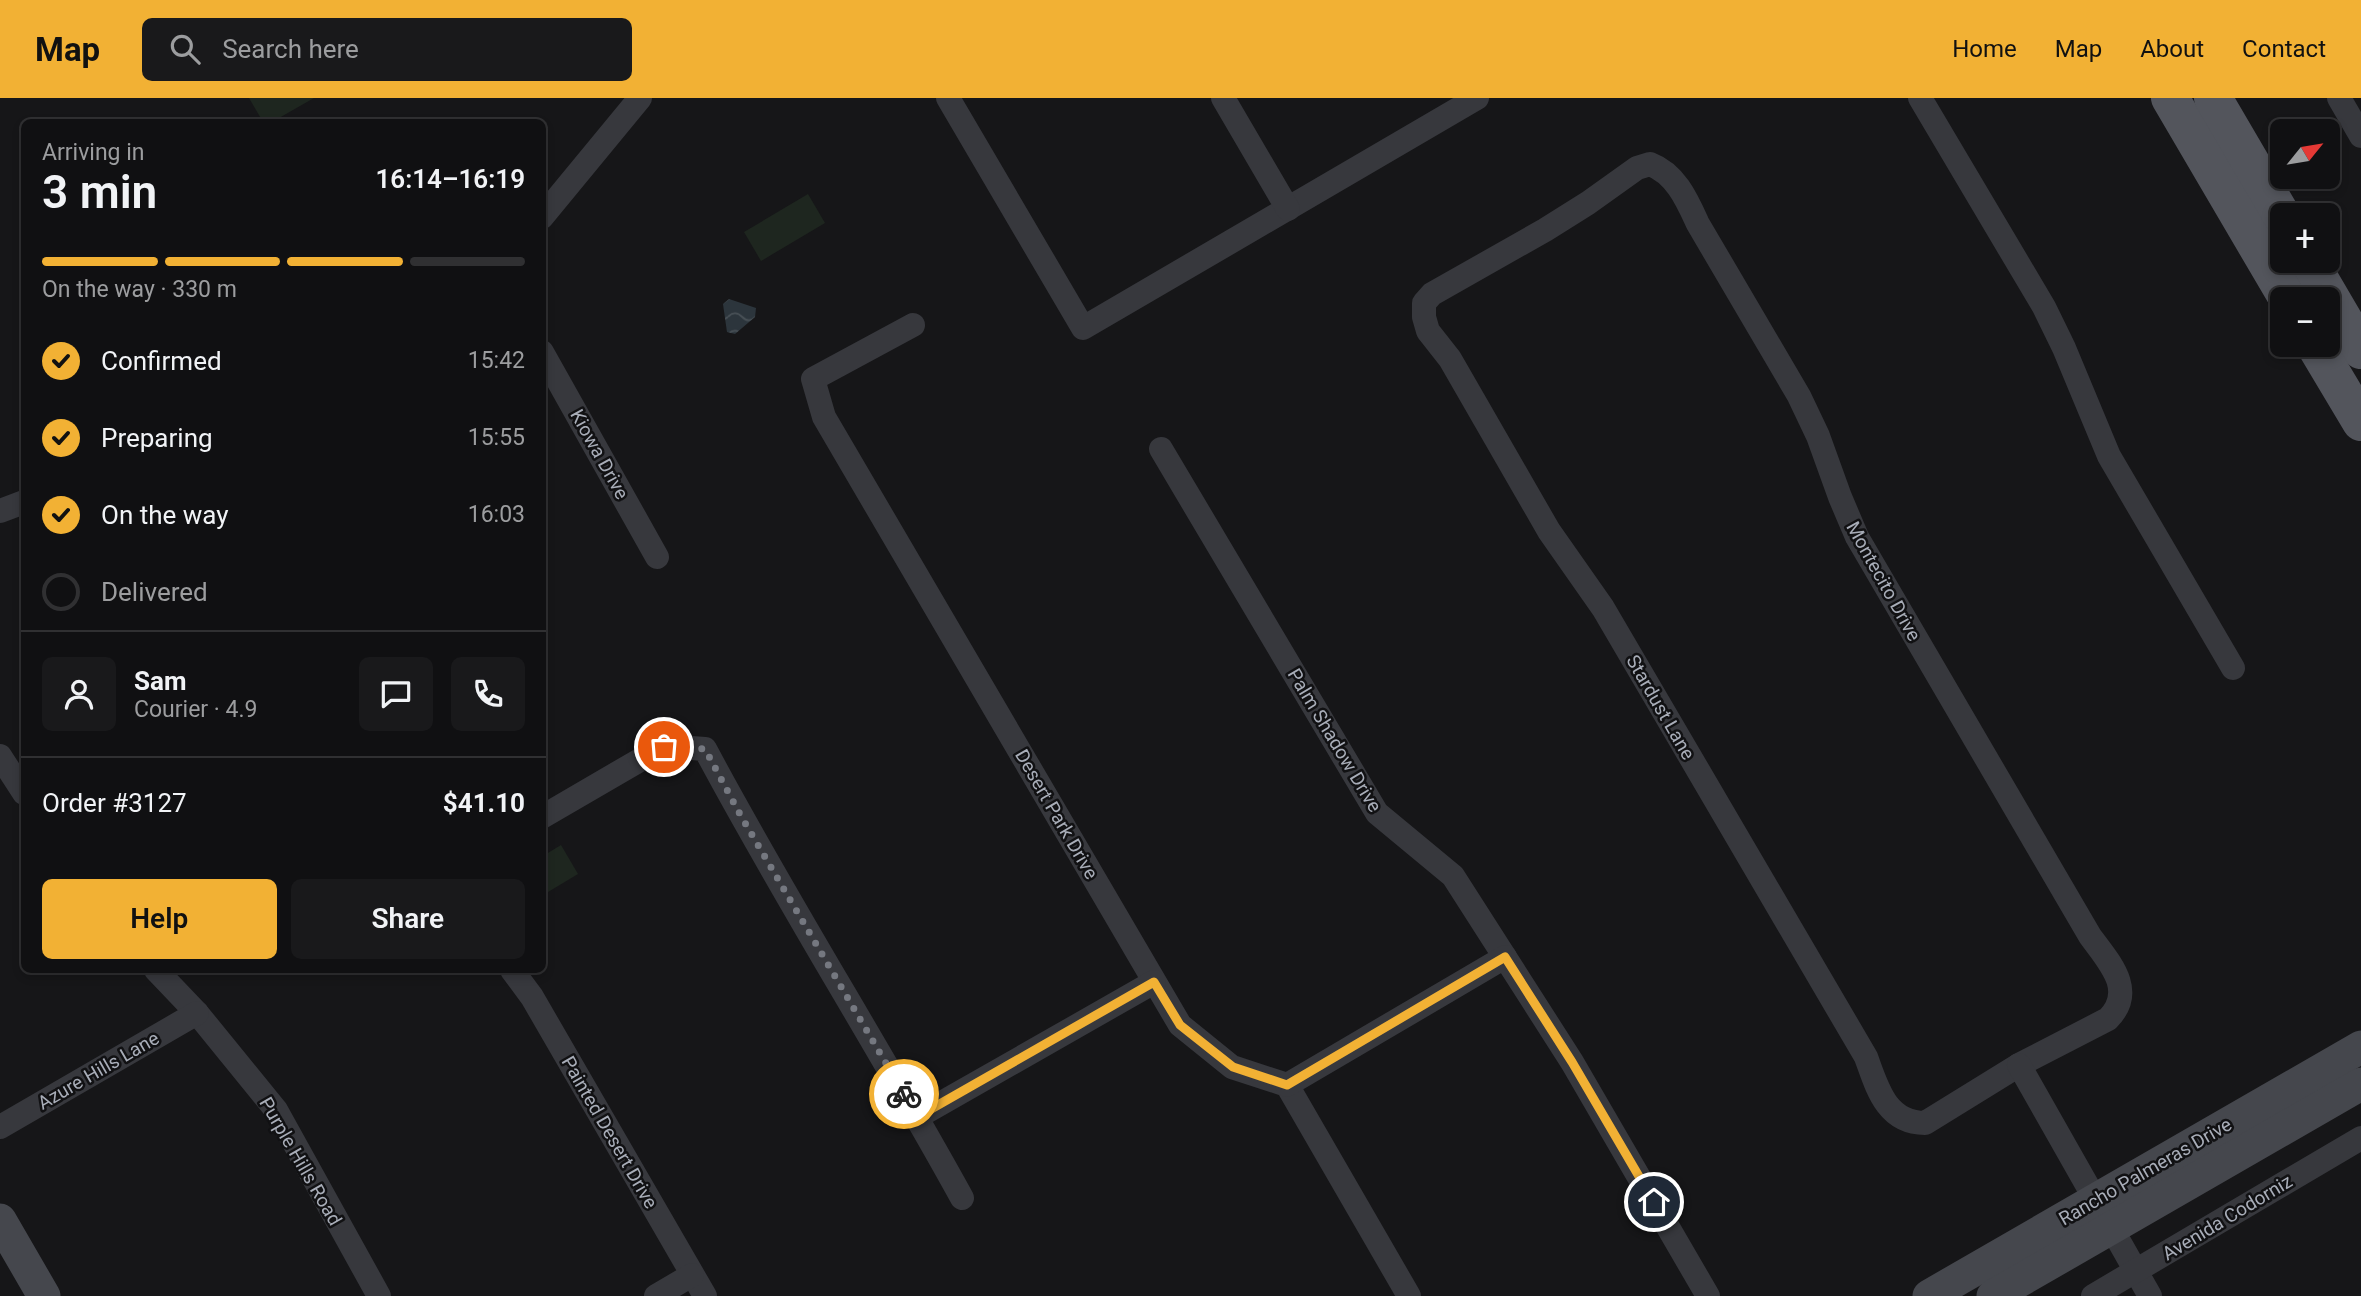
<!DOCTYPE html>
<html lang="en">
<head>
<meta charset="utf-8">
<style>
	body { margin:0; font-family:Roboto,sans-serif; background:#19191b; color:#f1f3f6; height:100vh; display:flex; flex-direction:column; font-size:26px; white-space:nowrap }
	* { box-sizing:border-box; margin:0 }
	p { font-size:23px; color:#9c9d9f }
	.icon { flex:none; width:38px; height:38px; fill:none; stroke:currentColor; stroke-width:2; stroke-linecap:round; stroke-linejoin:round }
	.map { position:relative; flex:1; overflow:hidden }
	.details { position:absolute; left:21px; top:21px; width:525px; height:854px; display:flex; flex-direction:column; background:#101012; border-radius:10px; box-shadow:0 4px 10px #0003,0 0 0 2px #303032 }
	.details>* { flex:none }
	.needle { width:46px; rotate:60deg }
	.controls { position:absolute; left:2270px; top:21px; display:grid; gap:14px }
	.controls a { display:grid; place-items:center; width:70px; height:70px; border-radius:10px; background:#101012; box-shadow:0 4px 10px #0003,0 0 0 2px #303032; font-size:35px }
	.pin { position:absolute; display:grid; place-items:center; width:60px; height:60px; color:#fff; margin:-30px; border:4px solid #fff; border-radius:50%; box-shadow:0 2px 7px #0007 }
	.courier { position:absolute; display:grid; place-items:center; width:70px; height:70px; margin:-35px; border:5px solid #f2b134; border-radius:50%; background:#fff; color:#222; box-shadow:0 2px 9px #0007 }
	.overview em { font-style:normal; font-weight:600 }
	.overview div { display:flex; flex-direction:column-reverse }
	.overview { display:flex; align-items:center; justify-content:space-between; height:119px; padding:0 21px }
	h1 { font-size:46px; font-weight:600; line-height:52px }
	.bar { display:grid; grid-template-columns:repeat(4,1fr); gap:10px 7px; align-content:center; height:84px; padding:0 21px }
	.bar i { height:9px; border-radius:5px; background:#303032 }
	.bar .on { background:#f2b134 }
	.bar p { grid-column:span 4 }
	.line { display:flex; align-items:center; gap:18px; padding:0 21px; border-top:2px solid #303032 }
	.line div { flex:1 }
	.round { display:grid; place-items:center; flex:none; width:74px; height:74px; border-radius:10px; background:#19191b }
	ol { padding:0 21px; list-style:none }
	li { display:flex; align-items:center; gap:21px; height:77px }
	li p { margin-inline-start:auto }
	li .icon { padding:7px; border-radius:50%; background:#f2b134; color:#111; stroke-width:4 }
	li:last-child { color:#9c9d9f }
	li i { width:38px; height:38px; border:4px solid #303032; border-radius:50% }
	.button { display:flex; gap:14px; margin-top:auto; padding:14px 21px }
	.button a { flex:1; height:80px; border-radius:10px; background:#f2b134; color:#111; font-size:28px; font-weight:600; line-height:80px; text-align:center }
	.button a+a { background:#19191b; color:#f1f3f6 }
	header { display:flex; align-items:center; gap:42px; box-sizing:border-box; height:98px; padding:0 35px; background:#f2b134; color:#111 }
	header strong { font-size:33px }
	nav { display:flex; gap:38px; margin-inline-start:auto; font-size:24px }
	.search { width:490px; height:63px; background:#19191b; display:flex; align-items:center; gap:18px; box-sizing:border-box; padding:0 24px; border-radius:10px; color:#9c9d9f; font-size:26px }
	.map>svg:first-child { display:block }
	.pitch { fill:#1e261f }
	.water { fill:url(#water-waves) }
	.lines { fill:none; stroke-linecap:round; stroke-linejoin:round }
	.street { stroke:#37383d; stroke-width:24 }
	.secondary { stroke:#45474d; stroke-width:33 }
	.primary { stroke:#53555c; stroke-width:38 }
	.done { stroke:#757880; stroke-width:7; stroke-dasharray:0 12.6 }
	.route { stroke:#f2b134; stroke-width:9 }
	.labels { text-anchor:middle; stroke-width:5; stroke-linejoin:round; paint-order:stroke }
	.street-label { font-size:19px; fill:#a8adb8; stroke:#111113 }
</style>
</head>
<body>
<header>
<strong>Map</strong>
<div class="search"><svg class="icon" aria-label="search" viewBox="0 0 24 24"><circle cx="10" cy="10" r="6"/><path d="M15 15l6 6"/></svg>Search here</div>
<nav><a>Home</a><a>Map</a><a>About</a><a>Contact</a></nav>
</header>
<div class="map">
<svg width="2361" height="1198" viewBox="0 0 2361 1198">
	<defs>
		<pattern id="water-waves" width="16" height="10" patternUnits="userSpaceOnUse" patternTransform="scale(1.75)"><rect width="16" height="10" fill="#2c353c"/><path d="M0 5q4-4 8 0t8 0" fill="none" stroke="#485056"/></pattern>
	</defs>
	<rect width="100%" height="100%" fill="#161618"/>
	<g class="pitch">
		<polygon points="249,0 314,0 272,24 263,24"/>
		<polygon points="808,96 825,125 761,163 744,134"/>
		<polygon points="561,747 578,776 543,797 543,758"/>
	</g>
	<polygon class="water" points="729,201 756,210 755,219 735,236 727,234 723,206"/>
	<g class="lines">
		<g class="street">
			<polyline points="948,0 1083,230 1477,0"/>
			<polyline points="1223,0 1288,111"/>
			<polyline points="1920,0 2044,209 2064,250 2109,358 2233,570"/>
			<polyline points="2339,0 2361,38"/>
			<path d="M1650 66C1676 76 1687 102 1698 126L1799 298 1818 338 1840 399 1857 439 2090 838C2108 863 2137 892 2108 921L2019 967 1925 1025C1886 1025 1877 989 1866 959L1603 510 1549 433 1450 261 1428 233 1424 219V205L1432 196 1545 132 1588 105 1637 70Z"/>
			<polyline points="542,119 640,0"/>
			<polyline points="913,227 813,281 824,319 1180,927 1232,969 1287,987 1409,1198"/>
			<polyline points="542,254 657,459"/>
			<polyline points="1161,351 1377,715 1453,778 1572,964 1708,1198"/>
			<polyline points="0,413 24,404"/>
			<polyline points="0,658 24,695"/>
			<path d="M542 719 664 648 705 651C786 803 879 949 962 1100"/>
			<polyline points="156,872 197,915 276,1012 379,1198"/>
			<polyline points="512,872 532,899 705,1198"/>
			<polyline points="2019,967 2150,1198"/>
			<polyline points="1287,987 1505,859"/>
			<polyline points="917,1019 1154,884"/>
			<polyline points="0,1029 197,915"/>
			<polyline points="656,1198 692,1177"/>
			<polyline points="2093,1198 2361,1040"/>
		</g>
		<g class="secondary">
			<polyline points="0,1122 44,1198"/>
			<polyline points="1929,1198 2361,949"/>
			<polyline points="1993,1198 2361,986"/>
		</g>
		<g class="primary">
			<polyline points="2170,0 2288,201"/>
			<polyline points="2213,0 2282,118"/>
			<polyline points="2309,163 2361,252"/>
			<polyline points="2315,247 2361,324"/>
		</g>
	</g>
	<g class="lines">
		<polyline class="done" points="664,649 705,651 741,718 904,996"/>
		<polyline class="route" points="904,996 917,1019 1154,884 1180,927 1233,969 1287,987 1505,859 1572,964 1654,1104"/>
	</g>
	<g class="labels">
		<g class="street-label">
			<text transform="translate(600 356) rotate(61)" y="7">Kiowa Drive</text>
			<text transform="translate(1884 483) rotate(61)" y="7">Montecito Drive</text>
			<text transform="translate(1661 609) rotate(60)" y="7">Stardust Lane</text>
			<text transform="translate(1335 642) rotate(59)" y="7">Palm Shadow Drive</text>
			<text transform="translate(1057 716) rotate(60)" y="7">Desert Park Drive</text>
			<text transform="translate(98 972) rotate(-30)" y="7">Azure Hills Lane</text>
			<text transform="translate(610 1034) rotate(60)" y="7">Painted Desert Drive</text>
			<text transform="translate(301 1063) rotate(60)" y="7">Purple Hills Road</text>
			<text transform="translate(2145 1073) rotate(-30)" y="7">Rancho Palmeras Drive</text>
			<text transform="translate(2227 1119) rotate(-31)" y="7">Avenida Codorniz</text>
		</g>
	</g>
</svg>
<div class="controls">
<a><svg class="needle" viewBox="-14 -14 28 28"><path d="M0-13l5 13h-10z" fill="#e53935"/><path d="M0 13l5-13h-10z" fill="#9c9d9f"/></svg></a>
<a>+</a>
<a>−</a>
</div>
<div class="pin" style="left:664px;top:649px;background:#ea580c"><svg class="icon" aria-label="bag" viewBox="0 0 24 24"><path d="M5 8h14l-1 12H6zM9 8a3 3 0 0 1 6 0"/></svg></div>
<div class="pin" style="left:1654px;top:1104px;background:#1f2937"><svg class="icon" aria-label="home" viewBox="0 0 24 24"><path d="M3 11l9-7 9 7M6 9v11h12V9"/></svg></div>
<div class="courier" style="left:904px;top:996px"><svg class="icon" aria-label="bike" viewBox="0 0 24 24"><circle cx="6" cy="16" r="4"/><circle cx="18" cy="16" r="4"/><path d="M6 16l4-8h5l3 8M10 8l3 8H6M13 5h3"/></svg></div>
<section class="details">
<div class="overview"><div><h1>3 min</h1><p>Arriving in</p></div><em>16:14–16:19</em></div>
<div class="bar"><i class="on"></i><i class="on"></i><i class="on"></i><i></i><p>On the way · 330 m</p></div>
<ol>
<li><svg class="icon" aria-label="check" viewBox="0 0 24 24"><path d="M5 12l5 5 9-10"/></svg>Confirmed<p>15:42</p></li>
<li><svg class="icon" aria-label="check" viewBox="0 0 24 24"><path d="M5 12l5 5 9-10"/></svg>Preparing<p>15:55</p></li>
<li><svg class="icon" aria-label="check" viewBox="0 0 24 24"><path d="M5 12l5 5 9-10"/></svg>On the way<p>16:03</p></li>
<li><i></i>Delivered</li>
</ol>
<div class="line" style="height:126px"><a class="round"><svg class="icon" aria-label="person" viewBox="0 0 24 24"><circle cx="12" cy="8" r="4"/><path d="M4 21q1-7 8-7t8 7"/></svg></a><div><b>Sam</b><p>Courier · 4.9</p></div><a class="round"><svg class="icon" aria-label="chat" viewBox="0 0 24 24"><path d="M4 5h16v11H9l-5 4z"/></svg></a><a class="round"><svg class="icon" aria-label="phone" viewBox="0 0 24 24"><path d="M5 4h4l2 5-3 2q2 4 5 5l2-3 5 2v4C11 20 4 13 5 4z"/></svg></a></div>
<div class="line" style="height:91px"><div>Order #3127</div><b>$41.10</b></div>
<div class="button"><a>Help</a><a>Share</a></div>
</section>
</div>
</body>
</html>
